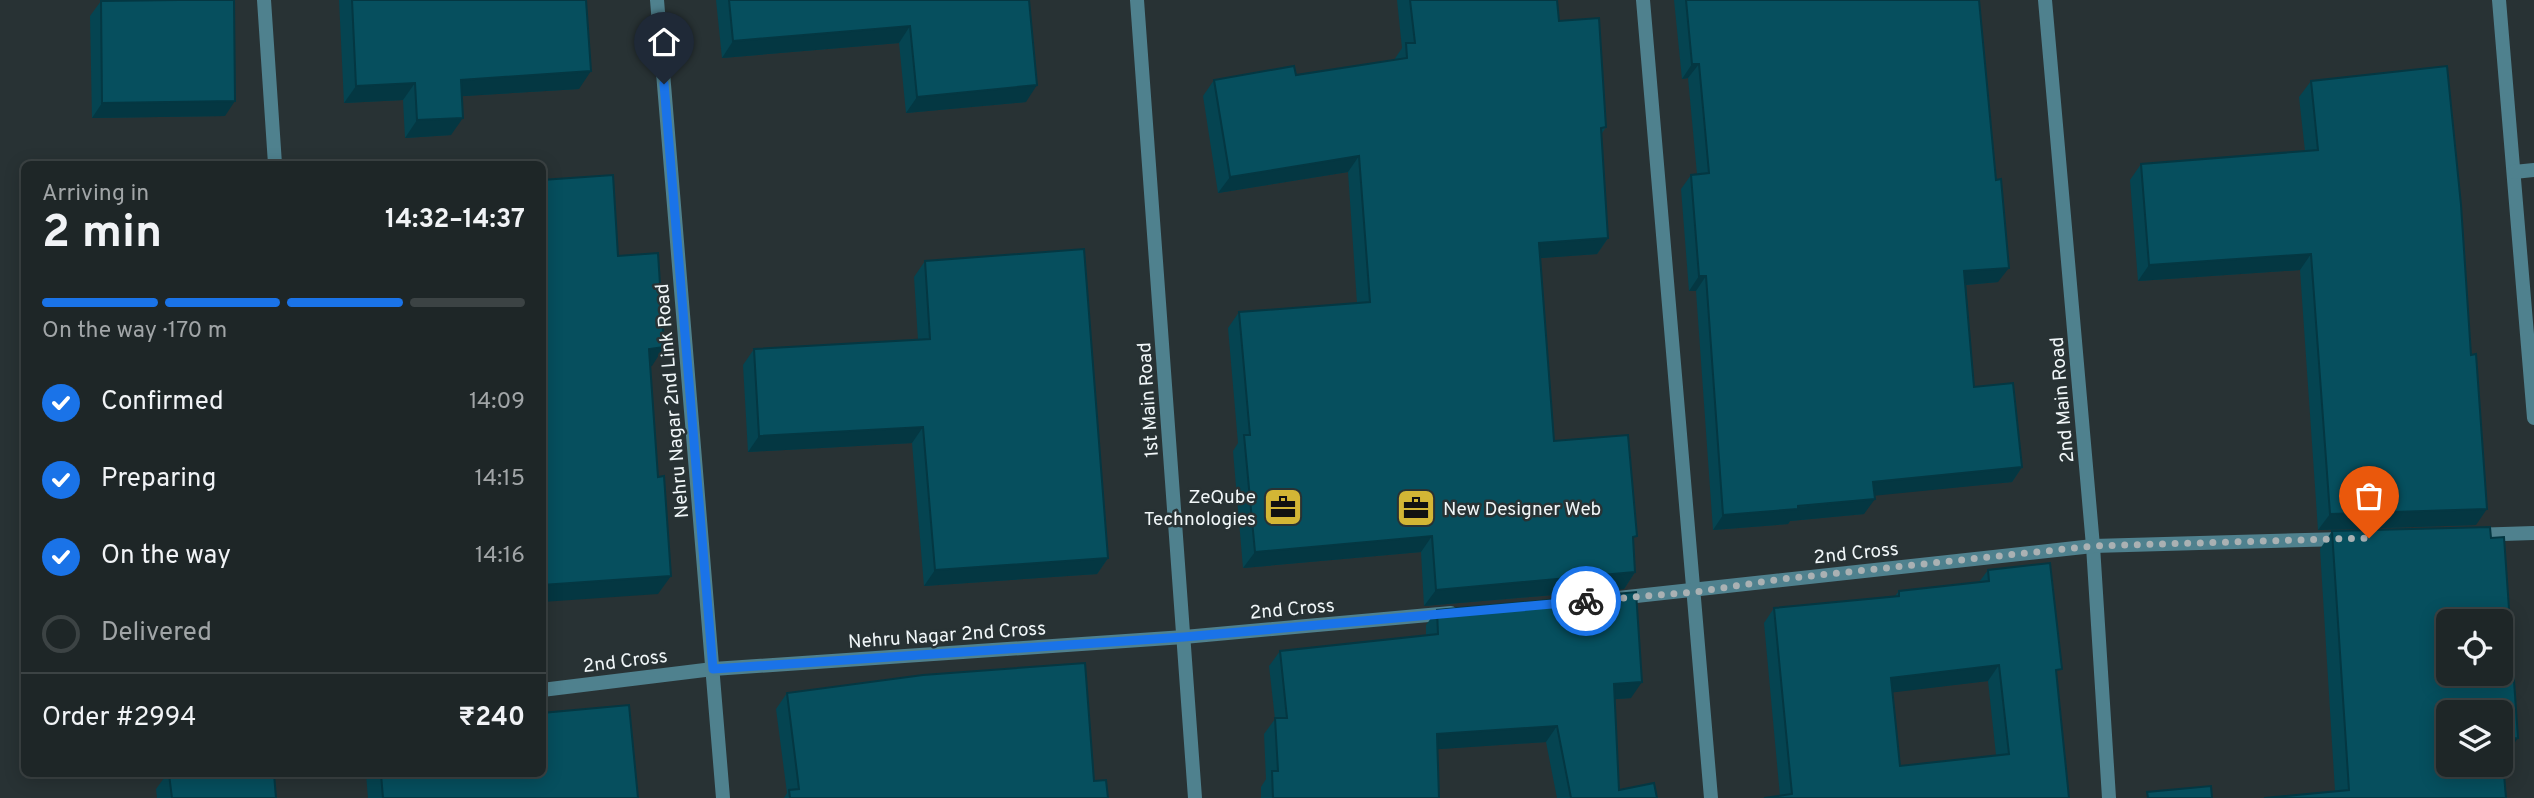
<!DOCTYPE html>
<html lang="en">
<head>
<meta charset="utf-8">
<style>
	body { margin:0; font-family:Overpass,sans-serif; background:#2b3233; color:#f1f3f6; height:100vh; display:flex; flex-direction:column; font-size:26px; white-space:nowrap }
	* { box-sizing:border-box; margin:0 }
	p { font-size:23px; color:#a1a5a7 }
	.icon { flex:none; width:38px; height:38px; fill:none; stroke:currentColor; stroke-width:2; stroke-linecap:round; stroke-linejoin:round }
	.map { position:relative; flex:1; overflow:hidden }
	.drawer { position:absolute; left:21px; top:161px; width:525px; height:616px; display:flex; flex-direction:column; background:#1e2627; border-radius:10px; box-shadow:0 4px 18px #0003,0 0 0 2px #3c4344 }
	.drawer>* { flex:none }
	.fabs { position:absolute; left:2436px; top:609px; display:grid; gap:14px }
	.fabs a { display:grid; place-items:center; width:77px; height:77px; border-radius:10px; background:#1e2627; box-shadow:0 4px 18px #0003,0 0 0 2px #3c4344; font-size:35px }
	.pin { position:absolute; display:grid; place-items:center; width:60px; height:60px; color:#fff; margin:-72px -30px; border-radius:50% 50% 50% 0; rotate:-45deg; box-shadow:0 0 7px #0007 }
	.pin .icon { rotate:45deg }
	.courier { position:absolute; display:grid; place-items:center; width:70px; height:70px; margin:-35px; border:5px solid #1a73e8; border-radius:50%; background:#fff; color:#222; box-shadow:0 2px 9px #0007 }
	.head em { font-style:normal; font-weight:700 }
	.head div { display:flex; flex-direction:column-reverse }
	.head { display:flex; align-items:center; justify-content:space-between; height:119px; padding:0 21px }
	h1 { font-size:46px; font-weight:700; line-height:52px }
	.bar { display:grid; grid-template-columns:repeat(4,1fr); gap:10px 7px; align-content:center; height:84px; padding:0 21px }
	.bar i { height:9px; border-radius:5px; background:#3c4344 }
	.bar .active { background:#1a73e8 }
	.bar p { grid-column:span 4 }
	.line { display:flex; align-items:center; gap:18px; padding:0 21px; border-top:2px solid #3c4344 }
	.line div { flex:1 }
	ol { padding:0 21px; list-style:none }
	li { display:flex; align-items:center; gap:21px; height:77px }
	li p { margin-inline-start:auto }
	li .icon { padding:7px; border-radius:50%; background:#1a73e8; color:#fff; stroke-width:4 }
	li:last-child { color:#a1a5a7 }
	li i { width:38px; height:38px; border:4px solid #3c4344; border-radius:50% }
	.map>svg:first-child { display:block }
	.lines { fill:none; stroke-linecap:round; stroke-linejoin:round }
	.minor { stroke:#4f818e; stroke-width:14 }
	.tertiary { stroke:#4f818e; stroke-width:14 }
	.wall { fill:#054451; fill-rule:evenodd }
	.shaded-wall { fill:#043742 }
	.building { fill:#064f5e; stroke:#043742; stroke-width:2; fill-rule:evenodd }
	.done { stroke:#aab1b3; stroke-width:7; stroke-dasharray:0 12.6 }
	.route { stroke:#1a73e8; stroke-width:9 }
	.labels { text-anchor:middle; stroke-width:5; stroke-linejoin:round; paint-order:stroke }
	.street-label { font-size:19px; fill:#f0f6f8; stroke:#283234 }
	.poi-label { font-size:19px; fill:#f0f6f8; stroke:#283234; text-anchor:end }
</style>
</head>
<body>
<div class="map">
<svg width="2534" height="798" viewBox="0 0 2534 798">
	<rect width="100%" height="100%" fill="#283234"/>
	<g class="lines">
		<g class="minor">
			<polyline points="264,0 275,164"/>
			<polyline points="657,0 723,798"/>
			<polyline points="1643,0 1711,798"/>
			<polyline points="2045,0 2093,546 2109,798"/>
			<polyline points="2499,0 2534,418"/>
			<polyline points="2514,172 2534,170"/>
			<polyline points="2472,535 2534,533"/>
			<polyline points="1618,598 2093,546 2343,539"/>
			<polyline points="542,690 713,669 1184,637 1451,613"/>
		</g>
		<polyline class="tertiary" points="1137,0 1195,798"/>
	</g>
	<g class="wall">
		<polygon points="339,0 586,0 579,89 462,96 451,135 405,138 403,100 344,103"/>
		<polygon points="716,0 1029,0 1026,102 906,113 899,43 722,58"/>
		<polygon points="1397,0 1557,0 1559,21 1606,127 1601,135 1608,238 1597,254 1540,258 1554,441 1633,542 1635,572 1624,589 1424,606 1421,552 1243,568 1233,451 1238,443 1228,328 1239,312 1357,303 1348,172 1218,193 1203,96 1214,80 1296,75 1394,60 1402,48"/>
		<polygon points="1674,0 1979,0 1998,282 1966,285 1974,387 2022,467 2012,482 1874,495 1864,514 1790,521 1788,524 1713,530 1696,291 1689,291 1681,189 1691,175 1697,174 1688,78 1682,79"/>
		<polygon points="101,1 225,116 92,118 90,16"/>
		<polygon points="2311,81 2476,525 2318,530 2300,270 2138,281 2130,180 2141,164 2305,151 2299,97"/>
		<polygon points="925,261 1108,558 1097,574 924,586 912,443 748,452 743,365 754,349 918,340 914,277"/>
		<polygon points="2332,531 2506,755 2502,755 2506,798 2335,791 2320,549"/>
		<path d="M1988 570 2056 677 2069 798 1780 796 1764 623 1774 608 1895 596 1899 591 1979 582ZM1988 681 1996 755 1900 766 1892 692Z"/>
		<polygon points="1437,610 1631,698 1615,699 1619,790 1657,798 1557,798 1546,742 1437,749 1439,798 1261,798 1261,787 1266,779 1264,734 1275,719 1269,666 1280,651 1426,636 1426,625"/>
		<polygon points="787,693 1094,781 1108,798 784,798 787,793 776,709"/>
		<polygon points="167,774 274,774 276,798 157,798 156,789"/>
		<polygon points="366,774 542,774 638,798 368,798"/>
	</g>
	<g class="shaded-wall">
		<polygon points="910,26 899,43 722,58 733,41"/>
		<polygon points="1692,64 1699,64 1688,78 1682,79"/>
		<polygon points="591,71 579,89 449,97 461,80"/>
		<polygon points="415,83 403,100 344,103 356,86"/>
		<polygon points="1037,85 1026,102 906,113 917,97"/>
		<polygon points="235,101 225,116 92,118 102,103"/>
		<polygon points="463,118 451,135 405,138 417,120"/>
		<polygon points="1359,156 1348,172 1218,193 1230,177"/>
		<polygon points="1608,238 1597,254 1528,259 1539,243"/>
		<polygon points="2311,254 2300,270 2138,281 2149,265"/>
		<polygon points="2009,268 1998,282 1954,286 1964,271"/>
		<polygon points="1699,276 1706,276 1696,291 1689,291"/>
		<polygon points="664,347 652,366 637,367 649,349"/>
		<polygon points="923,427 912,443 748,452 759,436"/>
		<polygon points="2022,467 2012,482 1862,497 1873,482"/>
		<polygon points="1875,499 1864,514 1790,521 1788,524 1713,530 1723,515"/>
		<polygon points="2487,509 2476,525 2318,530 2330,514"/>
		<polygon points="1432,536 1421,552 1243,568 1255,552"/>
		<polygon points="1108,558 1097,574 924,586 935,570"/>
		<polygon points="1635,572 1624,589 1424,606 1436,590"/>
		<polygon points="671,576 658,594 542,602 542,585"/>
		<polygon points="1999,665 1988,681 1880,694 1891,678"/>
		<polygon points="1642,682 1631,698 1603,700 1614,684"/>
		<polygon points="1557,726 1546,742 1426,750 1437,734"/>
		<polygon points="2518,738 2506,755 2501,756 2501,739"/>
	</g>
	<g class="building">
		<polygon points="179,0 234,0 235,101 102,103 101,1"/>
		<polygon points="352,0 586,0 591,71 461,80 463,118 417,120 415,83 356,86"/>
		<polygon points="729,0 1029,0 1037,85 917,97 910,26 733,41"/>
		<polygon points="1410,0 1557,0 1559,21 1599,18 1606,127 1601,128 1608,238 1539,243 1554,441 1628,435 1637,536 1633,537 1635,572 1436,590 1432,536 1255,552 1244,435 1250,435 1239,312 1370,302 1359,156 1230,177 1214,80 1294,66 1296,75 1407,58 1406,43 1415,43"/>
		<polygon points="1686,0 1979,0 1996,180 2001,179 2009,268 1964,271 1974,387 2013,383 2022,467 1873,482 1875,499 1798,506 1798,509 1723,515 1706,276 1699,276 1691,175 1709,173 1699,64 1692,64"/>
		<polygon points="2447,66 2461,205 2471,355 2476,354 2487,509 2330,514 2311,254 2149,265 2141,164 2318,150 2311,81"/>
		<polygon points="613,175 618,256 658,253 664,347 649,349 658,477 664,476 671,576 542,585 542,180"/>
		<polygon points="1084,249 1108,558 935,570 923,427 759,436 754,349 930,339 925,261"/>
		<path d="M2490 527 2491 538 2504 537 2518 738 2501 739 2506 798H2264L2349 790 2332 531ZM2448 621H2501V674H2448ZM2448 712H2501V765H2448Z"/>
		<path d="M2050 563 2062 669 2056 670 2069 798H1764L1792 794 1774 608 1899 596V591L1989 581 1988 570ZM1999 665 2009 754 1900 766 1891 678Z"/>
		<polygon points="1636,592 1642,682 1614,684 1619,790 1654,783 1657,798 1571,798 1557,726 1437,734 1439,798 1273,798 1272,771 1278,771 1275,718 1287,718 1280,651 1438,634 1437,610"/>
		<polygon points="1085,663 1094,781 1106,780 1108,798 790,798 789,790 799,789 787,693 923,675"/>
		<polygon points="629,705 638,798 383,798 381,774 542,774 542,713"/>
		<polygon points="169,774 274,774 276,798 172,798"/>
		<polygon points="2211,786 2212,798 2148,798 2147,792"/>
	</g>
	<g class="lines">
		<polyline class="done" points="1586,601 1695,592 1782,579 2093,546 2369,538"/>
		<polyline class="route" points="664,84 713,669 1184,637 1586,601"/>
	</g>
	<defs>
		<g id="office-square" transform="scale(2.0125)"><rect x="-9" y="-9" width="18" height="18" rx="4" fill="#d3b635" stroke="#283234"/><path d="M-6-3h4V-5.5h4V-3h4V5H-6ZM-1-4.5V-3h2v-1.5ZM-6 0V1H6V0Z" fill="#111"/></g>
	</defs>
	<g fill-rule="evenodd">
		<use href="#office-square" x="1283" y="507"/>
		<use href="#office-square" x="1416" y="508"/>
	</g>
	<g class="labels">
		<g class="street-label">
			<text transform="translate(1147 400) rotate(-94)" y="7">1st Main Road</text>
			<text transform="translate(2061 400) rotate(-95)" y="7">2nd Main Road</text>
			<text transform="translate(671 401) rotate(-95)" y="7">Nehru Nagar 2nd Link Road</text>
			<text transform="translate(1856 552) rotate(-6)" y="7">2nd Cross</text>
			<text transform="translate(1292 608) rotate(-5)" y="7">2nd Cross</text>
			<text transform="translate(947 634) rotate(-4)" y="7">Nehru Nagar 2nd Cross</text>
			<text transform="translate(625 660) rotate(-7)" y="7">2nd Cross</text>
		</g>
		<g class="poi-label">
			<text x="1256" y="503">ZeQube<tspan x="1256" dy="22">Technologies</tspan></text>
			<text x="1443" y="515" text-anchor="start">New Designer Web</text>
		</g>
	</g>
</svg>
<div class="fabs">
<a><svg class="icon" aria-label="locate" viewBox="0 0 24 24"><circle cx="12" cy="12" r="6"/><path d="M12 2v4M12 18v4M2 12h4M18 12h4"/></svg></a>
<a><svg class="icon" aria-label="layers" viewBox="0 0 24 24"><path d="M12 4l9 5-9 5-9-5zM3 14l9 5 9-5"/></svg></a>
</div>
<div class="pin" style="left:2369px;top:538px;background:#ea580c"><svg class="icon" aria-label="bag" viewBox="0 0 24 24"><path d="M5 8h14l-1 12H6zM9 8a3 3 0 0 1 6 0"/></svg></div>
<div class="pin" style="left:664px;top:84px;background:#1f2937"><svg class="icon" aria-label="home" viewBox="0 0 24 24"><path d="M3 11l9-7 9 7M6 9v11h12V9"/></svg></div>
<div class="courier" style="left:1586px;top:601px"><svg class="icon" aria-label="bike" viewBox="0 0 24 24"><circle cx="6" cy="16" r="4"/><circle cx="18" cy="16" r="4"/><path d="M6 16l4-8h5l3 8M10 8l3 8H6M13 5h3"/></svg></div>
<section class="drawer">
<div class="head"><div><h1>2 min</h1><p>Arriving in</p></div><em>14:32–14:37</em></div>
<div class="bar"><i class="active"></i><i class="active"></i><i class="active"></i><i></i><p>On the way · 170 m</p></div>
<ol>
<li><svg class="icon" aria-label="check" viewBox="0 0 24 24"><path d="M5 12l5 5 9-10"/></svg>Confirmed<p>14:09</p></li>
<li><svg class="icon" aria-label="check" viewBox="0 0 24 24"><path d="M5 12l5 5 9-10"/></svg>Preparing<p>14:15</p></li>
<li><svg class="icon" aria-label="check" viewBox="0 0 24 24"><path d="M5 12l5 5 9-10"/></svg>On the way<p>14:16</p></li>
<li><i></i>Delivered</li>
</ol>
<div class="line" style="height:91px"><div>Order #2994</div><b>₹240</b></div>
</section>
</div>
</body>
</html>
